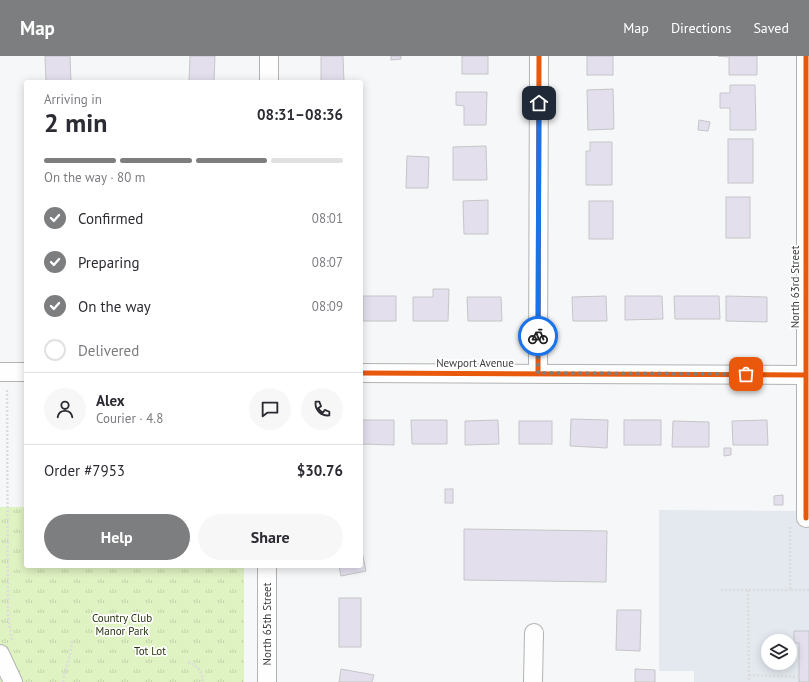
<!DOCTYPE html>
<html lang="en">
<head>
<meta charset="utf-8">
<style>
	body { margin:0; font-family:"PT Sans",sans-serif; background:#f7f7f7; color:#2b2b33; height:100vh; display:flex; flex-direction:column; font-size:15px; white-space:nowrap }
	* { box-sizing:border-box; margin:0 }
	p { font-size:13px; color:#7c7c81 }
	.icon { flex:none; width:22px; height:22px; fill:none; stroke:currentColor; stroke-width:2; stroke-linecap:round; stroke-linejoin:round }
	.map { position:relative; flex:1; overflow:hidden }
	.side { position:absolute; left:24px; top:24px; width:339px; height:488px; display:flex; flex-direction:column; background:#fff; border-radius:4px; box-shadow:0 2px 10px #0003 }
	.side>* { flex:none }
	.fabs { position:absolute; left:761px; top:578px; display:grid; gap:8px }
	.fabs a { display:grid; place-items:center; width:36px; height:36px; border-radius:50%; background:#fff; box-shadow:0 2px 10px #0003; font-size:20px }
	.pin { position:absolute; display:grid; place-items:center; width:34px; height:34px; color:#fff; margin:-17px; border-radius:8px; box-shadow:0 2px 6px #0006 }
	.courier { position:absolute; display:grid; place-items:center; width:40px; height:40px; margin:-20px; border:3px solid #1a73e8; border-radius:50%; background:#fff; color:#222; box-shadow:0 1px 5px #0007 }
	.headline em { font-style:normal; font-weight:600 }
	.headline div { display:flex; flex-direction:column-reverse }
	.headline { display:flex; align-items:center; justify-content:space-between; height:68px; padding:0 20px }
	h1 { font-size:26px; font-weight:600; line-height:30px }
	.bar { display:grid; grid-template-columns:repeat(4,1fr); gap:6px 4px; align-content:center; height:48px; padding:0 20px }
	.bar i { height:5px; border-radius:3px; background:#e1e1e2 }
	.bar .on { background:#7c7e7f }
	.bar p { grid-column:span 4 }
	.line { display:flex; align-items:center; gap:10px; padding:0 20px; border-top:1px solid #e1e1e2 }
	.line div { flex:1 }
	.round { display:grid; place-items:center; flex:none; width:42px; height:42px; border-radius:21px; background:#f7f7f7 }
	ol { padding:0 20px; list-style:none }
	li { display:flex; align-items:center; gap:12px; height:44px }
	li p { margin-inline-start:auto }
	li .icon { padding:4px; border-radius:50%; background:#7c7e7f; color:#fff; stroke-width:4 }
	li:last-child { color:#7c7c81 }
	li i { width:22px; height:22px; border:2px solid #e1e1e2; border-radius:50% }
	.primary-button { display:flex; gap:8px; margin-top:auto; padding:8px 20px }
	.primary-button a { flex:1; height:46px; border-radius:24px; background:#7c7e7f; color:#fff; font-size:16px; font-weight:600; line-height:46px; text-align:center }
	.primary-button a+a { background:#f7f7f7; color:#2b2b33 }
	header { display:flex; align-items:center; gap:24px; box-sizing:border-box; height:56px; padding:0 20px; background:#7c7e7f; color:#fff }
	header strong { font-size:19px }
	nav { display:flex; gap:22px; margin-inline-start:auto; font-size:14px }
	.map>svg:first-child { display:block }
	.built { fill:#e3e9ef; fill-rule:evenodd }
	.park { fill:url(#park-tufts) }
	.building { fill:#e3dfed; stroke:#c5c6c7 }
	.lines { fill:none; stroke-linecap:round; stroke-linejoin:round }
	.street-casing { stroke:#b2b3b4; stroke-width:20 }
	.path { stroke:#dcdcdd; stroke-width:2.5; stroke-dasharray:2 2; stroke-linecap:butt }
	.street { stroke:#fefefe; stroke-width:18 }
	.cycleway-casing { stroke:#fff; stroke-width:8 }
	.cycleway { stroke:#e8590c; stroke-width:5 }
	.done { stroke:#7c7e7f; stroke-width:4; stroke-dasharray:0 7.2 }
	.route { stroke:#1a73e8; stroke-width:5 }
	.labels { text-anchor:middle; stroke-width:3.5; stroke-linejoin:round; paint-order:stroke }
	.street-label { font-size:11px; fill:#3b3d3e; stroke:#fff }
	.park-label { font-size:11px; fill:#27340d; stroke:#fff }
</style>
</head>
<body>
<header>
<strong>Map</strong>
<nav><a>Map</a><a>Directions</a><a>Saved</a></nav>
</header>
<div class="map">
<svg width="809" height="626" viewBox="0 0 809 626">
	<defs>
		<pattern id="park-tufts" width="24" height="20" patternUnits="userSpaceOnUse"><rect width="24" height="20" fill="#dff2c2"/><path d="M3 7l-1-3M5 7V3M7 7l1-3M15 17l-1-3M17 17v-4M19 17l1-3" fill="none" stroke="#c0d0a8"/></pattern>
	</defs>
	<rect width="100%" height="100%" fill="#f6f7f9"/>
	<path class="built" d="M659 454 809 455V626H694V615H659ZM768 585H790V607H768Z"/>
	<polygon class="park" points="0,451 26,451 26,510 244,510 244,626 0,626"/>
	<g class="building">
		<polygon points="45,0 70,0 71,25 46,26"/>
		<polygon points="190,0 215,0 214,26 189,26"/>
		<polygon points="321,0 343,0 344,26 321,26"/>
		<polygon points="391,0 401,0 401,3 391,4"/>
		<rect x="462" y="0" width="26" height="18"/>
		<rect x="587" y="0" width="26" height="19"/>
		<polygon points="718,0 757,0 757,19 729,19 729,1"/>
		<polygon points="730,29 755,29 756,74 730,74 730,52 720,52 720,37 730,37"/>
		<polygon points="613,33 614,73 588,74 587,34"/>
		<polygon points="456,36 487,36 486,69 464,69 464,50 456,49"/>
		<polygon points="699,64 710,66 708,75 698,74"/>
		<rect x="728" y="83" width="25" height="44"/>
		<polygon points="590,86 612,86 612,129 586,129 586,95 590,95"/>
		<polygon points="486,90 487,124 453,124 453,91"/>
		<polygon points="407,100 429,101 428,132 406,132"/>
		<rect x="726" y="141" width="24" height="41"/>
		<polygon points="488,144 488,178 464,178 463,145"/>
		<rect x="589" y="145" width="24" height="38"/>
		<polygon points="433,233 449,233 448,265 413,265 413,241 433,241"/>
		<rect x="363" y="240" width="33" height="25"/>
		<polygon points="606,240 607,265 573,265 572,241"/>
		<polygon points="625,240 662,240 663,263 625,264"/>
		<polygon points="674,240 719,240 720,263 675,263"/>
		<polygon points="726,240 767,241 767,266 726,265"/>
		<polygon points="467,241 501,241 502,265 468,265"/>
		<polygon points="571,363 608,364 607,392 570,390"/>
		<polygon points="361,364 394,364 394,389 361,388"/>
		<polygon points="411,364 447,364 447,388 412,388"/>
		<polygon points="498,364 499,388 465,389 465,365"/>
		<rect x="624" y="364" width="37" height="25"/>
		<polygon points="767,364 768,389 733,389 732,365"/>
		<rect x="519" y="365" width="33" height="23"/>
		<polygon points="673,365 709,366 709,391 672,391"/>
		<polygon points="724,392 731,392 731,399 724,400"/>
		<rect x="445" y="433" width="8" height="14"/>
		<polygon points="783,439 783,449 774,449 774,440"/>
		<polygon points="464,473 607,475 606,526 464,524"/>
		<polygon points="361,491 366,515 341,520 339,510 361,510"/>
		<rect x="339" y="542" width="22" height="49"/>
		<polygon points="617,554 641,554 640,595 616,594"/>
		<polygon points="794,575 809,575 809,626 799,626 799,587 794,587"/>
		<polygon points="341,613 374,619 372,626 339,626"/>
		<polygon points="635,613 655,614 655,626 635,626"/>
	</g>
	<g class="lines">
		<g class="street-casing">
			<g id="street">
				<polyline points="269,26 269,0"/>
				<polyline points="0,316 26,316"/>
				<polyline points="361,317 805,319"/>
				<polyline points="538,317 539,0"/>
				<polyline points="806,462 806,0"/>
				<polyline points="0,598 13,626"/>
				<polyline points="267,626 267,510"/>
				<polyline points="533,626 534,577"/>
			</g>
		</g>
		<g class="path">
			<polyline points="7,334 8,561 12,584"/>
			<polyline points="790,471 790,534 809,534"/>
			<polyline points="721,534 790,534"/>
			<polyline points="748,534 749,626"/>
			<path d="M188 606C198 610 202 615 203 626"/>
			<polyline points="749,619 799,621"/>
			<path d="M63 626C65 612 72 598 72 583"/>
		</g>
		<use href="#street" class="street"/>
		<g class="cycleway-casing">
			<g id="cycleway">
				<polyline points="361,317 805,319"/>
				<polyline points="538,317 539,0"/>
				<polyline points="806,462 806,0"/>
			</g>
		</g>
		<use href="#cycleway" class="cycleway"/>
	</g>
	<g class="lines">
		<polyline class="done" points="538,280 538,317 746,318"/>
		<polyline class="route" points="538,280 539,47"/>
	</g>
	<g class="labels">
		<g class="street-label">
			<text transform="translate(795 231) rotate(-90)" y="4">North 63rd Street</text>
			<text x="475" y="311">Newport Avenue</text>
			<text transform="translate(267 568) rotate(-90)" y="4">North 65th Street</text>
		</g>
		<g class="park-label">
			<text x="122" y="566">Country Club<tspan x="122" dy="13">Manor Park</tspan></text>
			<text x="150" y="599">Tot Lot</text>
		</g>
	</g>
</svg>
<div class="fabs">
<a><svg class="icon" aria-label="layers" viewBox="0 0 24 24"><path d="M12 4l9 5-9 5-9-5zM3 14l9 5 9-5"/></svg></a>
</div>
<div class="pin" style="left:746px;top:318px;background:#ea580c"><svg class="icon" aria-label="bag" viewBox="0 0 24 24"><path d="M5 8h14l-1 12H6zM9 8a3 3 0 0 1 6 0"/></svg></div>
<div class="pin" style="left:539px;top:47px;background:#1f2937"><svg class="icon" aria-label="home" viewBox="0 0 24 24"><path d="M3 11l9-7 9 7M6 9v11h12V9"/></svg></div>
<div class="courier" style="left:538px;top:280px"><svg class="icon" aria-label="bike" viewBox="0 0 24 24"><circle cx="6" cy="16" r="4"/><circle cx="18" cy="16" r="4"/><path d="M6 16l4-8h5l3 8M10 8l3 8H6M13 5h3"/></svg></div>
<section class="side">
<div class="headline"><div><h1>2 min</h1><p>Arriving in</p></div><em>08:31–08:36</em></div>
<div class="bar"><i class="on"></i><i class="on"></i><i class="on"></i><i></i><p>On the way · 80 m</p></div>
<ol>
<li><svg class="icon" aria-label="check" viewBox="0 0 24 24"><path d="M5 12l5 5 9-10"/></svg>Confirmed<p>08:01</p></li>
<li><svg class="icon" aria-label="check" viewBox="0 0 24 24"><path d="M5 12l5 5 9-10"/></svg>Preparing<p>08:07</p></li>
<li><svg class="icon" aria-label="check" viewBox="0 0 24 24"><path d="M5 12l5 5 9-10"/></svg>On the way<p>08:09</p></li>
<li><i></i>Delivered</li>
</ol>
<div class="line" style="height:72px"><a class="round"><svg class="icon" aria-label="person" viewBox="0 0 24 24"><circle cx="12" cy="8" r="4"/><path d="M4 21q1-7 8-7t8 7"/></svg></a><div><b>Alex</b><p>Courier · 4.8</p></div><a class="round"><svg class="icon" aria-label="chat" viewBox="0 0 24 24"><path d="M4 5h16v11H9l-5 4z"/></svg></a><a class="round"><svg class="icon" aria-label="phone" viewBox="0 0 24 24"><path d="M5 4h4l2 5-3 2q2 4 5 5l2-3 5 2v4C11 20 4 13 5 4z"/></svg></a></div>
<div class="line" style="height:52px"><div>Order #7953</div><b>$30.76</b></div>
<div class="primary-button"><a>Help</a><a>Share</a></div>
</section>
</div>
</body>
</html>
